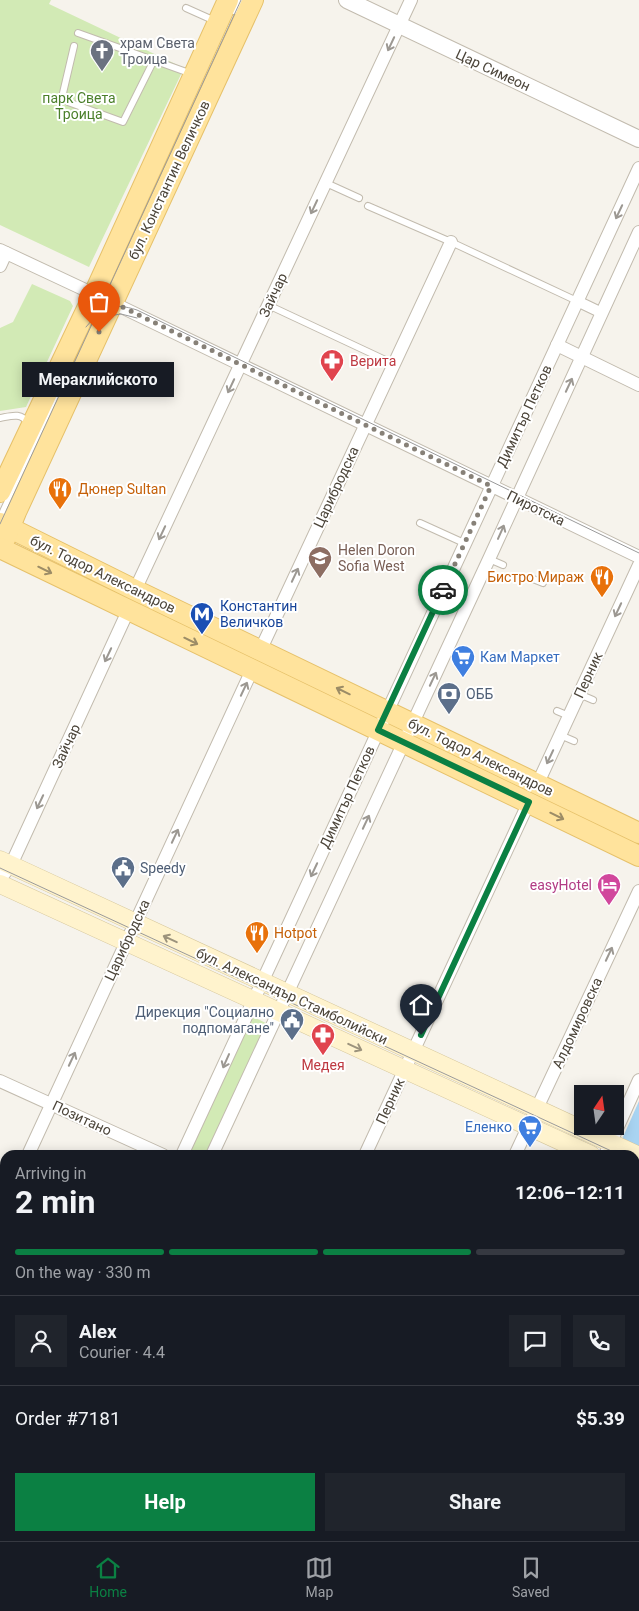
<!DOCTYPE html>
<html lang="en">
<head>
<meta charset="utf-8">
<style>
	body { margin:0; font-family:Roboto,sans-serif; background:#20242c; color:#f1f3f6; height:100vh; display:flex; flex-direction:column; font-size:19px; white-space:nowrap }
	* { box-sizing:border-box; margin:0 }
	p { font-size:16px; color:#9ea1a6 }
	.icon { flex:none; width:28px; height:28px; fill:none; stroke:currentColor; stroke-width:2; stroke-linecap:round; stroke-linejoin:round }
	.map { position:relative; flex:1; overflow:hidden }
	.side { position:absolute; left:0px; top:1150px; width:640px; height:391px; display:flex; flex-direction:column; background:#171b24; border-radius:15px 15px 0 0; box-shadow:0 2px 12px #0003 }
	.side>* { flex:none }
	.needle { width:32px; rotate:13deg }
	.buttons { position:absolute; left:574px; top:1085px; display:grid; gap:10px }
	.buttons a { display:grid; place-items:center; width:50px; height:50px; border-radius:0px; background:#171b24; box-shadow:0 2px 12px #0003; font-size:25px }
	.pin { position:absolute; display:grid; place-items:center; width:42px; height:42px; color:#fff; margin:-51px -21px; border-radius:50% 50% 50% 0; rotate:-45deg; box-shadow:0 0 5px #0007 }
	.pin .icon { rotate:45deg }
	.courier { position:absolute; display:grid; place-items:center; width:50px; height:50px; margin:-25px; border:4px solid #0b8043; border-radius:50%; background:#fff; color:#222; box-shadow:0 1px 6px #0007 }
	.bubble { position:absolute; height:35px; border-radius:0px; background:#171b24; box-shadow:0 2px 12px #0003; font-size:16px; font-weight:700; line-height:35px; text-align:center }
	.head em { font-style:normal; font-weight:700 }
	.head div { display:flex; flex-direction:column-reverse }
	.head { display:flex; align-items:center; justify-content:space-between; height:85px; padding:0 15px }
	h1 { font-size:32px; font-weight:700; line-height:38px }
	.bar { display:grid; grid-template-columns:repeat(4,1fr); gap:8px 5px; align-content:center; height:60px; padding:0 15px }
	.bar i { height:6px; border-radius:4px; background:#363941 }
	.bar .on { background:#0b8043 }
	.bar p { grid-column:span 4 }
	.line { display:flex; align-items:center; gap:12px; padding:0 15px; border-top:1px solid #363941 }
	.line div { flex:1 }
	.round { display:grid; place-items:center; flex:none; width:52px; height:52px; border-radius:0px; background:#20242c }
	.button { display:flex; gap:10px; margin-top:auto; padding:10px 15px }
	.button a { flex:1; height:58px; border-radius:0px; background:#0b8043; color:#fff; font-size:20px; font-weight:700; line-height:58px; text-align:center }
	.button a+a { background:#20242c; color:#f1f3f6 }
	.menu { display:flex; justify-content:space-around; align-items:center; height:70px; border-top:1px solid #363941; background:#171b24; font-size:14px; color:#9ea1a6 }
	.menu a { display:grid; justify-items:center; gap:2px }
	.menu .on { color:#0b8043 }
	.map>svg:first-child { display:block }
	.green { fill:#d2eab5 }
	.water { fill:#a9d4f2 }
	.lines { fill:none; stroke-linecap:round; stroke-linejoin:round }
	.service-casing { stroke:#c2bbae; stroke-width:8 }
	.pedestrian-casing { stroke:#c2bbae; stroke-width:12 }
	.minor-casing { stroke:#c2bbae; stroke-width:14 }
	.tertiary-casing { stroke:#c2bbae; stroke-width:18 }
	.secondary-casing { stroke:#d6c79b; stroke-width:19 }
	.primary-casing { stroke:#e6c16a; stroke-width:22 }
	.service { stroke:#fff; stroke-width:6 }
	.pedestrian { stroke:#fff; stroke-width:10 }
	.minor { stroke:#fff; stroke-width:12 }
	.tertiary { stroke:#fff; stroke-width:16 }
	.secondary { stroke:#fff3cd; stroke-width:18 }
	.primary { stroke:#ffe39c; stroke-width:20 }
	.tram { stroke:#9a9a9a; stroke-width:1 }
	.oneway { stroke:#9c9892 }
	.oneway2 { stroke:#9c8c66 }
	.oneway3 { stroke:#9c937c }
	.done { stroke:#878178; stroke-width:5; stroke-dasharray:0 9 }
	.route { stroke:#0b8043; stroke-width:6 }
	.labels { text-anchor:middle; stroke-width:4; stroke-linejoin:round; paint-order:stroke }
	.worship-label { font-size:14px; fill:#5b616d; stroke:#fff; text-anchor:start }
	.street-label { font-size:14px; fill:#4b4439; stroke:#fff }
	.park-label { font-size:14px; fill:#4a7f2a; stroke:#fff }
	.health-label { font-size:14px; fill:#be3a42; stroke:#fff; text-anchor:start }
	.food-label { font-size:14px; fill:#c56008; stroke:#fff; text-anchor:start }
	.education-label { font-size:14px; fill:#785e54; stroke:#fff; text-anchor:start }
	.transit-label { font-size:14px; fill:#164399; stroke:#fff; text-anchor:start }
	.shop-label { font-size:14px; fill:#366cbe; stroke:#fff; text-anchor:start }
	.service-label { font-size:14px; fill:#4e5e75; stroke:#fff; text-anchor:start }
	.hotel-label { font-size:14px; fill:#b23c85; stroke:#fff; text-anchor:end }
</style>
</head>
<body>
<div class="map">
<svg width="639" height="1541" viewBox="0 0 639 1541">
	<rect width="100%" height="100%" fill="#f6f3ec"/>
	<g class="green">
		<polygon points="0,0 51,0 49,4 184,68 89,267 0,225"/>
		<polygon points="32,284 70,301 73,306 26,407 0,411 0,328 13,322"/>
		<polygon points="247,1014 272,1026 212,1155 182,1155"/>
		<polygon points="137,1536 246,1536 234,1541 132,1541"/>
	</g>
	<g class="water">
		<polygon points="639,1101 639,1173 635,1182 635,1155 615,1155"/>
		<polygon points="253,1536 307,1536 294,1541 241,1541"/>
	</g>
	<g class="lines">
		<g class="service-casing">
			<g id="service">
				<polyline points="186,8 215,21"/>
				<polyline points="234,11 239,0"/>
				<polyline points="78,33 192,74"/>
				<polyline points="74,46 63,93 68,102 123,122 154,60"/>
				<polyline points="326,183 359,198"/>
				<polyline points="368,206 451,242 577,301"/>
				<polyline points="268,305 394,364"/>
				<path d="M0 418C11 416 21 412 28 423"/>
				<polyline points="0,518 68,372"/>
				<polyline points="420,523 464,543"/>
				<polyline points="489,559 503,565"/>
				<polyline points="533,579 543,583"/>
				<polyline points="579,694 593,700"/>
				<polyline points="557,711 569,716"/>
				<polyline points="560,735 574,741"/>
				<polyline points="558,1541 560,1536"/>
			</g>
		</g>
		<g class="pedestrian-casing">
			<g id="pedestrian">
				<polyline points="577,301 602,313"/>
				<polyline points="440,595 466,607"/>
			</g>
		</g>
		<g class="minor-casing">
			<g id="minor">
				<polyline points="0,250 113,303 639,557"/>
				<polyline points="0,266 6,253"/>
				<polyline points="557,345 639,385"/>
				<polyline points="135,590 411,0"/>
				<polyline points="260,651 451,242"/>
				<polyline points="537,785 639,565"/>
				<polyline points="0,879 11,865 128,611"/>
				<polyline points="0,1081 163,1155"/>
				<polyline points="28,1155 252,670"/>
				<polyline points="182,1155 639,168"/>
				<polyline points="212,1155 489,559 639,232"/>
				<polyline points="365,1155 529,802"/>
				<polyline points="515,1155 639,891"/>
				<polyline points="605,1155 639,1080"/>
				<polyline points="635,1212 639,1203"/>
				<polyline points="0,1214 5,1204"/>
				<polyline points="0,1272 5,1274"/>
				<polyline points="635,1372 639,1374"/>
				<polyline points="0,1471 5,1473"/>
				<polyline points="481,1541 483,1536"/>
			</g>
		</g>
		<g class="tertiary-casing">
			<polyline id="tertiary" points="347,0 639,139"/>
		</g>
		<g class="secondary-casing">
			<g id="secondary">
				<polyline points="0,860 639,1156"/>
				<polyline points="0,884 591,1155"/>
				<polyline points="635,1175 639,1177"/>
			</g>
		</g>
		<g class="primary-casing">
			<g id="primary">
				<polyline points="0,492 94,294 228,0"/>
				<polyline points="0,523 135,590 639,833"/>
				<polyline points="5,539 16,512 253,0"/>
				<polyline points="0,548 639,856"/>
			</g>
		</g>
		<use href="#service" class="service"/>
		<use href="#pedestrian" class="pedestrian"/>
		<use href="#minor" class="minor"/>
		<use href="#tertiary" class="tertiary"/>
		<use href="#secondary" class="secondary"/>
		<use href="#primary" class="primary"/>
		<g class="tram">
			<polyline points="103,317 121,314 137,318"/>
			<path d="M86 327C103 307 112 302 137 310L639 553"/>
			<polyline points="0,524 241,0"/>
			<polyline points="0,868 620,1155"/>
			<polyline points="635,1168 639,1170"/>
		</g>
	</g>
	<defs><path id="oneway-shaft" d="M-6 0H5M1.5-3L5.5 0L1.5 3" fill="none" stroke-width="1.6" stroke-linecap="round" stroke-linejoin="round" transform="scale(1.25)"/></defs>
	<g class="oneway">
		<use href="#oneway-shaft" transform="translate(391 44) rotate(115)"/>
		<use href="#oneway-shaft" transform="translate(314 207) rotate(115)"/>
		<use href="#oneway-shaft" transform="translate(619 212) rotate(115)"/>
		<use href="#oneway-shaft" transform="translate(569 385) rotate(-65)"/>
		<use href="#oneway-shaft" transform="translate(231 386) rotate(115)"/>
		<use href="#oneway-shaft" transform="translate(501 532) rotate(-66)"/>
		<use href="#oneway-shaft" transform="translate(162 533) rotate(115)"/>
		<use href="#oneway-shaft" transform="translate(295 575) rotate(-65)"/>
		<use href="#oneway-shaft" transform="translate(618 610) rotate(115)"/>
		<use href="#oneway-shaft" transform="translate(108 655) rotate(115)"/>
		<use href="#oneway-shaft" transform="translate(433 679) rotate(-65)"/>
		<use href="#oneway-shaft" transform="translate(244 689) rotate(-65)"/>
		<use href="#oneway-shaft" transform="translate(550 757) rotate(115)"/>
		<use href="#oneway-shaft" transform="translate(40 802) rotate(115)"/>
		<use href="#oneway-shaft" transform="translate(366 822) rotate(-65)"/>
		<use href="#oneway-shaft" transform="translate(175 836) rotate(-65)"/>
		<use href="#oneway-shaft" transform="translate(314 870) rotate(115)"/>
		<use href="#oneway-shaft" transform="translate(609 954) rotate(-65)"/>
		<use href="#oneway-shaft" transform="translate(72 1059) rotate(-65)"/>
		<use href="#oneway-shaft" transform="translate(226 1061) rotate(114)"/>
	</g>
	<g class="oneway2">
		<use href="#oneway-shaft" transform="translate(45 570) rotate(26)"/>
		<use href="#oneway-shaft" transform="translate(191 641) rotate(26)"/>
		<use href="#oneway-shaft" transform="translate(343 691) rotate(-154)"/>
		<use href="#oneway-shaft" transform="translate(557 816) rotate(26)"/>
	</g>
	<g class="oneway3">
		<use href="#oneway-shaft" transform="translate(170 939) rotate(-155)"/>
		<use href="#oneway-shaft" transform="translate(355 1047) rotate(25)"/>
	</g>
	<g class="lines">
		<polyline class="done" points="99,332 112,302 491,486 443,590"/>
		<polyline class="route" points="421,1035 529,802 378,730 443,590"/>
	</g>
	<defs>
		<g id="church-pin" transform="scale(1.25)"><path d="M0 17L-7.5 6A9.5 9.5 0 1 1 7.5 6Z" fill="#6b7280" stroke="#fff"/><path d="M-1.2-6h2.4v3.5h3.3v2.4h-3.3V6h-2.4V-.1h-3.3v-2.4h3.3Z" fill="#fff"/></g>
		<g id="pharmacy-pin" transform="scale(1.25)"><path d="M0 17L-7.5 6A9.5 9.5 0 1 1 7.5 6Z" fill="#e0444e" stroke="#fff"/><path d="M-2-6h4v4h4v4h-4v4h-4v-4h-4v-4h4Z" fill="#fff"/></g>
		<g id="restaurant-pin" transform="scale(1.25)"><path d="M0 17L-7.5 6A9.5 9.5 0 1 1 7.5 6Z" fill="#e8710a" stroke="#fff"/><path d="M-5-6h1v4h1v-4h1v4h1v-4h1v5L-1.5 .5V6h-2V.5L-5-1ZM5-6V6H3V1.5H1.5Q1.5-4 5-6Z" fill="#fff"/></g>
		<g id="school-pin" transform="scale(1.25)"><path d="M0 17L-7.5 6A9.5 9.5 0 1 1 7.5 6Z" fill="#8d6e63" stroke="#fff"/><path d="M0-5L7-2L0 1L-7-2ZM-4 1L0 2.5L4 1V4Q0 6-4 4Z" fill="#fff"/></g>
		<g id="metro-pin" transform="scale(1.25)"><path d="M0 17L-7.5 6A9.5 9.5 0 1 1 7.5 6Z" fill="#1a4fb4" stroke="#fff"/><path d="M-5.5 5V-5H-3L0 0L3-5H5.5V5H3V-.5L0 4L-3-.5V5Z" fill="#fff"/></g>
		<g id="supermarket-pin" transform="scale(1.25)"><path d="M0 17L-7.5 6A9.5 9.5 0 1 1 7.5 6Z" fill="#3f7fe0" stroke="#fff"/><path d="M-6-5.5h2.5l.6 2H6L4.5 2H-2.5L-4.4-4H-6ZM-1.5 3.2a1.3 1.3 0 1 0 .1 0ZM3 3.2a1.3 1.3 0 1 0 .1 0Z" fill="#fff"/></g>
		<g id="bank-pin" transform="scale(1.25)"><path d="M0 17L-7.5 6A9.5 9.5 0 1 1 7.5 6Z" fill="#5c6f8a" stroke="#fff"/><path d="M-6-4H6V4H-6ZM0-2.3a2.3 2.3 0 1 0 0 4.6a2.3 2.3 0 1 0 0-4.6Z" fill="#fff"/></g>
		<g id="civic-pin" transform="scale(1.25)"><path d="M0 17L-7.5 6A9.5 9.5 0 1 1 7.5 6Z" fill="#5c6f8a" stroke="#fff"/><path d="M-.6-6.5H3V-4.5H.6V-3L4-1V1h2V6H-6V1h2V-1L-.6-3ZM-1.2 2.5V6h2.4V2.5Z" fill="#fff"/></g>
		<g id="hotel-pin" transform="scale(1.25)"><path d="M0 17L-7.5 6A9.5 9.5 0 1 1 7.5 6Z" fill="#d1479c" stroke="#fff"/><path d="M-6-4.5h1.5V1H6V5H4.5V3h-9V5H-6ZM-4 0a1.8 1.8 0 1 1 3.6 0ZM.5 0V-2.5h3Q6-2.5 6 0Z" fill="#fff"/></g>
	</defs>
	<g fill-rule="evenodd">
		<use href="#church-pin" x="102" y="51"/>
		<use href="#pharmacy-pin" x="332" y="361"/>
		<use href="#restaurant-pin" x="60" y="489"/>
		<use href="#school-pin" x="320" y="558"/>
		<use href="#restaurant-pin" x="602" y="577"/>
		<use href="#metro-pin" x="202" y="614"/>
		<use href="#supermarket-pin" x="463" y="657"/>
		<use href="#bank-pin" x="449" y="694"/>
		<use href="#civic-pin" x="123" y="868"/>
		<use href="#hotel-pin" x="609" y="885"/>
		<use href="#restaurant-pin" x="257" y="933"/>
		<use href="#civic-pin" x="292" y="1020"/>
		<use href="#pharmacy-pin" x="323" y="1035"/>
		<use href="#supermarket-pin" x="530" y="1127"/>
	</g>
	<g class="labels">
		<g class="worship-label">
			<text x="120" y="48">храм Света<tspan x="120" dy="16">Троица</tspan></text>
		</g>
		<g class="street-label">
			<text transform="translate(493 70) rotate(25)" y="5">Цар Симеон</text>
			<text transform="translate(169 180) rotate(-65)" y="5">бул. Константин Величков</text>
			<text transform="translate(273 295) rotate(-65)" y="5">Зайчар</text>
			<text transform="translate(524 416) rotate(-65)" y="5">Димитър Петков</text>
			<text transform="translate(336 487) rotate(-65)" y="5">Царибродска</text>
			<text transform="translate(536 508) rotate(26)" y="5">Пиротска</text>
			<text transform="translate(103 574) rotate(26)" y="5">бул. Тодор Александров</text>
			<text transform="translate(588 675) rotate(-65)" y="5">Перник</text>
			<text transform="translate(66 746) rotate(-65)" y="5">Зайчар</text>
			<text transform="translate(481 757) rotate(26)" y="5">бул. Тодор Александров</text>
			<text transform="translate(347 797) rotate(-65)" y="5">Димитър Петков</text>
			<text transform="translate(127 940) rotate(-65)" y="5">Царибродска</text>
			<text transform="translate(292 996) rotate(25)" y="5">бул. Александър Стамболийски</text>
			<text transform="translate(577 1023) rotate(-65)" y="5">Алдомировска</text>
			<text transform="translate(390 1101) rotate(-65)" y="5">Перник</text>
			<text transform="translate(82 1118) rotate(25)" y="5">Позитано</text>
		</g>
		<g class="park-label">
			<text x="79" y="103">парк Света<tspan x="79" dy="16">Троица</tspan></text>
		</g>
		<g class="health-label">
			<text x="350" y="366">Верита</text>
			<text x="323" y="1070" text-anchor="middle">Медея</text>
		</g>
		<g class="food-label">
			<text x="78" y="494">Дюнер Sultan</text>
			<text x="584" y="582" text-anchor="end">Бистро Мираж</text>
			<text x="274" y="938">Hotpot</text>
		</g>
		<g class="education-label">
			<text x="338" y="555">Helen Doron<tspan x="338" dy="16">Sofia West</tspan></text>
		</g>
		<g class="transit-label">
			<text x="220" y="611">Константин<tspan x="220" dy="16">Величков</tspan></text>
		</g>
		<g class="shop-label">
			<text x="480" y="662">Кам Маркет</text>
			<text x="512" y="1132" text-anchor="end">Еленко</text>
		</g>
		<g class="service-label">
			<text x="466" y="699">ОББ</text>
			<text x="140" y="873">Speedy</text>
			<text x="274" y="1017" text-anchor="end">Дирекция "Социално<tspan x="274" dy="16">подпомагане"</tspan></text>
		</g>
		<g class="hotel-label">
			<text x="592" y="890">easyHotel</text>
		</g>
	</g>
</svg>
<div class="buttons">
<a><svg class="needle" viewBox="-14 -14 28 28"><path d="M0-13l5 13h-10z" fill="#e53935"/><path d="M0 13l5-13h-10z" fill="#9ea1a6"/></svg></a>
</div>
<div class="pin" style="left:99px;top:332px;background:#ea580c"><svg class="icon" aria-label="bag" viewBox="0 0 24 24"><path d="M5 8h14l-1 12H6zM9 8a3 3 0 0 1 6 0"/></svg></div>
<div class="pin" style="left:421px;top:1035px;background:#1f2937"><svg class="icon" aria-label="home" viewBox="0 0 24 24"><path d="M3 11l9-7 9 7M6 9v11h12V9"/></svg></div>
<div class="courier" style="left:443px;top:590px"><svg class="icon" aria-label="car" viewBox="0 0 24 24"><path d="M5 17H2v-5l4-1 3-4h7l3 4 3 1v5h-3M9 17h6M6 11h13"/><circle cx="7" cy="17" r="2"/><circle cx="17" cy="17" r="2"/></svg></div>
<div class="bubble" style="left:22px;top:362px;width:152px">Мераклийското</div>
<section class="side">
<div class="head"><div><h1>2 min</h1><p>Arriving in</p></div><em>12:06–12:11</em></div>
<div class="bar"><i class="on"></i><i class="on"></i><i class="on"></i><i></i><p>On the way · 330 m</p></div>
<div class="line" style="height:90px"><a class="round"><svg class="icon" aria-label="person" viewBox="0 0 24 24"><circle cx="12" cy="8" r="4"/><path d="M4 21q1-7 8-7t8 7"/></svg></a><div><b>Alex</b><p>Courier · 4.4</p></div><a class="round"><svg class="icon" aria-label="chat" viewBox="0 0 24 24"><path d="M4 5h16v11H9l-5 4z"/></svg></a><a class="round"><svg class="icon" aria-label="phone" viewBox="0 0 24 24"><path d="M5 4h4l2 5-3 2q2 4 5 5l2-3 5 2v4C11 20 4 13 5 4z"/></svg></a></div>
<div class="line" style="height:65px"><div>Order #7181</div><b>$5.39</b></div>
<div class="button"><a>Help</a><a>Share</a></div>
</section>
</div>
<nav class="menu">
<a class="on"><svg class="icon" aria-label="home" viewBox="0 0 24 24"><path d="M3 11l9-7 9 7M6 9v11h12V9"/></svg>Home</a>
<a><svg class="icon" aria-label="map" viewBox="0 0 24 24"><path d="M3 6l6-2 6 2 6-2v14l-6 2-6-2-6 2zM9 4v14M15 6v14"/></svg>Map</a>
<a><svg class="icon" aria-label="saved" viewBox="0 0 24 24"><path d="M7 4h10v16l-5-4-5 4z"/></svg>Saved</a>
</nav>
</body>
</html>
